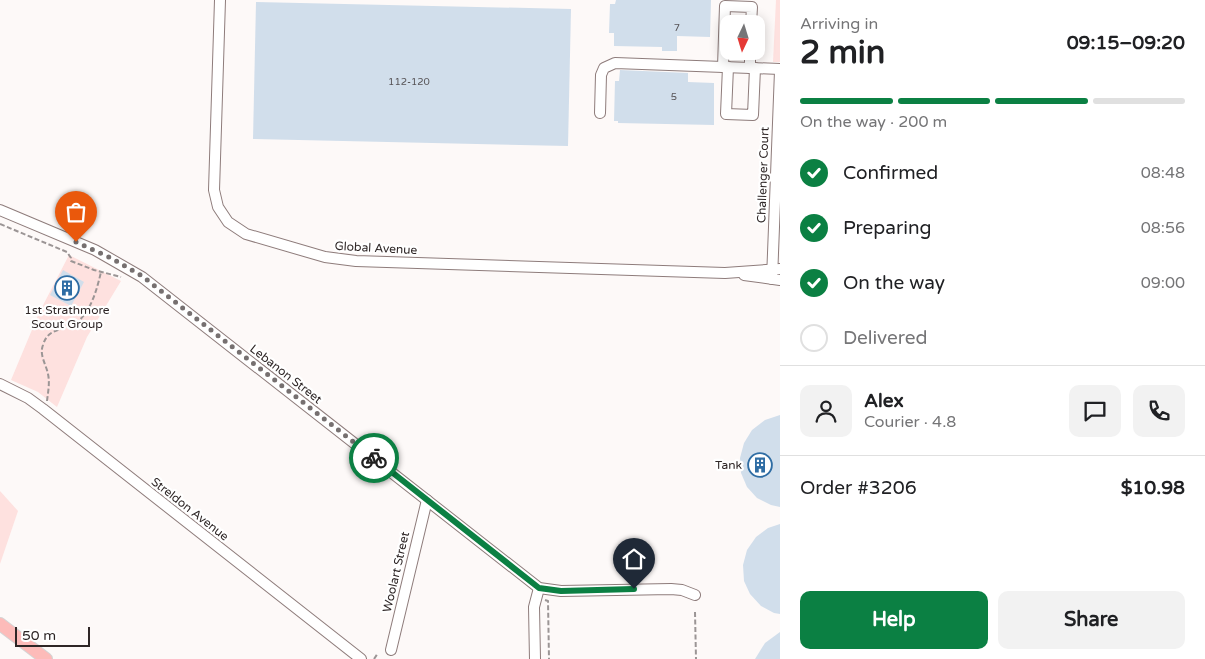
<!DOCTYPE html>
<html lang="en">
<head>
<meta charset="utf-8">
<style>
	body { margin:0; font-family:"Varela Round",sans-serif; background:#f2f2f2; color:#202124; height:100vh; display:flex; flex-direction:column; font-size:19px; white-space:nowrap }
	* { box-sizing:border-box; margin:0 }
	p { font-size:16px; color:#757577 }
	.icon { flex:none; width:28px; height:28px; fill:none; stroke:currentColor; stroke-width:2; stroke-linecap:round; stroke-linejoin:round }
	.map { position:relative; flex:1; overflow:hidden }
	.details { display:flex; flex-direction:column; background:#fff; width:425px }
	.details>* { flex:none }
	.needle { width:32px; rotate:184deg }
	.buttons { position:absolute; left:720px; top:15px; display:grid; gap:10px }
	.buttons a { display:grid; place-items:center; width:45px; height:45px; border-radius:10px; background:#fff; box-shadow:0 2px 12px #0003; font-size:25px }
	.scale { position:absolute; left:15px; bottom:12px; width:75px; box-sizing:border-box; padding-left:5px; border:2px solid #2e2626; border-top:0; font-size:14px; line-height:18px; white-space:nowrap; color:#2e2626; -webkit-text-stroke:4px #fff; paint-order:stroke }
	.pin { position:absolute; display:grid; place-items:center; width:42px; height:42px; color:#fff; margin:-51px -21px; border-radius:50% 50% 50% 0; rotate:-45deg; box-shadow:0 0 5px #0007 }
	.pin .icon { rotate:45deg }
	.courier { position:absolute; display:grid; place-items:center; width:50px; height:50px; margin:-25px; border:4px solid #0b8043; border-radius:50%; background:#fff; color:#222; box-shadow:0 1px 6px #0007 }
	.headline em { font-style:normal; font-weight:700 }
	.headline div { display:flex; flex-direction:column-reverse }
	.headline { display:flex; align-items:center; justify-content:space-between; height:85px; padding:0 20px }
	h1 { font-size:32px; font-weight:700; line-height:38px }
	.bar { display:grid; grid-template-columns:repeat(4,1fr); gap:8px 5px; align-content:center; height:60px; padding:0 20px }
	.bar i { height:6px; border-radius:4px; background:#e0e0e0 }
	.bar .on { background:#0b8043 }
	.bar p { grid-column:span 4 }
	.line { display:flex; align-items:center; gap:12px; padding:0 20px; border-top:1px solid #e0e0e0 }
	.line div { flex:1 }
	.round { display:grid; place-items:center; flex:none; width:52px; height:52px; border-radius:10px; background:#f2f2f2 }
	ol { padding:0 20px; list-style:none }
	li { display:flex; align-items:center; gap:15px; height:55px }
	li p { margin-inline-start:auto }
	li .icon { padding:5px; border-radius:50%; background:#0b8043; color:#fff; stroke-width:4 }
	li:last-child { color:#757577 }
	li i { width:28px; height:28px; border:2px solid #e0e0e0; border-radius:50% }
	.action { display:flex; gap:10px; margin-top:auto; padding:10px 20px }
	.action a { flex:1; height:58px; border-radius:10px; background:#0b8043; color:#fff; font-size:20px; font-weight:700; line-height:58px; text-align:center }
	.action a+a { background:#f2f2f2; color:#202124 }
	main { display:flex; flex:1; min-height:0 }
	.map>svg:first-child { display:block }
	.green { fill:#fee1df }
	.building { fill:#d1deeb }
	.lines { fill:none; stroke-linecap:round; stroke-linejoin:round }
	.minor-casing { stroke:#8e7c7b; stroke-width:12 }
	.major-casing { stroke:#d5d4d4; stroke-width:14 }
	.path { stroke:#9b9595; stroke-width:2; stroke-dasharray:5 2.5; stroke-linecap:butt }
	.minor { stroke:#fff; stroke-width:10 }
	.major { stroke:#fdbbb9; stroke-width:12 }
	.done { stroke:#767070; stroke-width:5; stroke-dasharray:0 9 }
	.route { stroke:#0b8043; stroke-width:6 }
	.labels { text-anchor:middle; stroke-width:4.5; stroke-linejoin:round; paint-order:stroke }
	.number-label { font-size:10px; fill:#575457 }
	.street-label { font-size:12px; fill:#2e2626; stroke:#fff }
	.poi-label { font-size:12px; fill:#2e2626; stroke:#fff }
</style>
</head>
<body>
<main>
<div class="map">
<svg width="780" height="659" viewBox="0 0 780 659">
	<rect width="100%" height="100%" fill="#fdf9f8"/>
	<g class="green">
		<polygon points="776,0 780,0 780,62 773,62"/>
		<polygon points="69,255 121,281 87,337 57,407 38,392 11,380 39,313"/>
		<polygon points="0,491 18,511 0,564"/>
	</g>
	<g class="building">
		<polygon points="616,0 711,0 710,37 677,36 677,51 662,51 662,47 614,46 614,33 609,33 610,4 615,4"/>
		<polygon points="256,2 571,9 568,146 253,139"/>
		<polygon points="620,70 688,73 688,82 714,83 714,125 618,123 618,121 614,121 615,81 619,81"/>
		<polygon points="63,270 84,282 71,306 50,295"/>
		<polygon points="780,415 780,507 771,505 757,498 747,487 741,473 740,458 744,443 752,430 765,420"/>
		<polygon points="780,524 780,614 774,613 761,606 750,594 744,581 743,565 747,550 756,537 768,528"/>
		<polygon points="780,632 780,659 755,659 765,643"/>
	</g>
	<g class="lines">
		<g class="minor-casing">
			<g id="minor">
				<polyline points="220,0 214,190 218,207 228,222 246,234 325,257 356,261 725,273 780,269"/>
				<polyline points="723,67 725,6 752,7 751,24"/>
				<polyline points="728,67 726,114 753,115 755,68"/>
				<polyline points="750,68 750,51"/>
				<polyline points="600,113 601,75 604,68 615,63 780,69"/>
				<polyline points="0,210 95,250 142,277 539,588 561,591 671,589 682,590 695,595"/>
				<polyline points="744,275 780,280"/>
				<polyline points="772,279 780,71"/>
				<polyline points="0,384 28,398 43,409 361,659"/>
				<polyline points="391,650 427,500"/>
				<polyline points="535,659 534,607 539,588"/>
			</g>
		</g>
		<g class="major-casing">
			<polyline id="major" points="0,624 46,659"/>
		</g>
		<g class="path">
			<polyline points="0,224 67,252 71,258 71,261 94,270 121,277"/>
			<path d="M47 401C48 392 50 383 48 374 46 364 39 355 43 345 48 327 64 331 76 323 91 312 97 289 101 272"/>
			<polyline points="545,600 548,601 549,659"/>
			<polyline points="695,612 696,659"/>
			<polyline points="374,659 378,653"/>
		</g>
		<use href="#minor" class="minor"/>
		<use href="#major" class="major"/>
	</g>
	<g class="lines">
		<polyline class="done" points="76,242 111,258 142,276 374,458"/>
		<polyline class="route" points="374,458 539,588 561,591 634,589"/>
	</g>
	<defs>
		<g id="building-ring" transform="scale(1.25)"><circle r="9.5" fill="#fff" stroke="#2f6da4" stroke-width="1.5"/><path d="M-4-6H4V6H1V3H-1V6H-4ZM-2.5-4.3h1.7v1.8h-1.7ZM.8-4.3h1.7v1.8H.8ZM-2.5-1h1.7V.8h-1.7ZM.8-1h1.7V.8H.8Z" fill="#2f6da4"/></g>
	</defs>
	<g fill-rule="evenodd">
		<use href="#building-ring" x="67" y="288"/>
		<use href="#building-ring" x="760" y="465"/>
	</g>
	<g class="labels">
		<g class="number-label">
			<text x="677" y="31">7</text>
			<text x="409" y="85">112-120</text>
			<text x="674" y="100">5</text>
		</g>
		<g class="street-label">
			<text transform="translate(763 175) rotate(-88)" y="4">Challenger Court</text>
			<text transform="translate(376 248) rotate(3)" y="4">Global Avenue</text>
			<text transform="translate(286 374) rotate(38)" y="4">Lebanon Street</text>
			<text transform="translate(190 509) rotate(38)" y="4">Streldon Avenue</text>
			<text transform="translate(396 572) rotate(-77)" y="4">Woolart Street</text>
		</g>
		<g class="poi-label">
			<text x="67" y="314">1st Strathmore<tspan x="67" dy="14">Scout Group</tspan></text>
			<text x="742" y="469" text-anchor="end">Tank</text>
		</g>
	</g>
</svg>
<div class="buttons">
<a><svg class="needle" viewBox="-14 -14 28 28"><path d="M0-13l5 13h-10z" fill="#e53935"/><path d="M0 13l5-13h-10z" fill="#757577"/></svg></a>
</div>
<div class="scale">50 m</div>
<div class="pin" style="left:76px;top:242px;background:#ea580c"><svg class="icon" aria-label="bag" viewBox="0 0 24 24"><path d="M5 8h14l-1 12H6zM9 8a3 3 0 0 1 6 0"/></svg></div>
<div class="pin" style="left:634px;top:589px;background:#1f2937"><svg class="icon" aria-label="home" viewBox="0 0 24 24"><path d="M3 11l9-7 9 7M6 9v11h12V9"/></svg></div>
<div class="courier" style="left:374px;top:458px"><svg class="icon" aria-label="bike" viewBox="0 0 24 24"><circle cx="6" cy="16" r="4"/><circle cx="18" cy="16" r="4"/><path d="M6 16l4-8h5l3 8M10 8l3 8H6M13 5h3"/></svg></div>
</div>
<section class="details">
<div class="headline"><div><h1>2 min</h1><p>Arriving in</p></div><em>09:15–09:20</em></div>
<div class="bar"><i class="on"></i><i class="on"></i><i class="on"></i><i></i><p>On the way · 200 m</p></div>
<ol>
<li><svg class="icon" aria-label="check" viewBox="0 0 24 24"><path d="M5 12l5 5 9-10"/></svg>Confirmed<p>08:48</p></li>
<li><svg class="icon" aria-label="check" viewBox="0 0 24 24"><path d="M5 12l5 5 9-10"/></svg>Preparing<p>08:56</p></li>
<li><svg class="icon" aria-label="check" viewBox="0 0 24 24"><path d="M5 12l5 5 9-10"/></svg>On the way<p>09:00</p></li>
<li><i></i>Delivered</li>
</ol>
<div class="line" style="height:90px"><a class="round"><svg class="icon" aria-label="person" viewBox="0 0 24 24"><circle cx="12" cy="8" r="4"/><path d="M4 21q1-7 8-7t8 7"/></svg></a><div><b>Alex</b><p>Courier · 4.8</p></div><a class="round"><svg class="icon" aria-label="chat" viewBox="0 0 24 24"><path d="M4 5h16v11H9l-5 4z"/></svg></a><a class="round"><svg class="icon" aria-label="phone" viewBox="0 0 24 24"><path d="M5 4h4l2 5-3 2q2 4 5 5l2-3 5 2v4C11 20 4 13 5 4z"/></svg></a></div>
<div class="line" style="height:65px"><div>Order #3206</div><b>$10.98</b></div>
<div class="action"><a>Help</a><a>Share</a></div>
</section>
</main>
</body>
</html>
